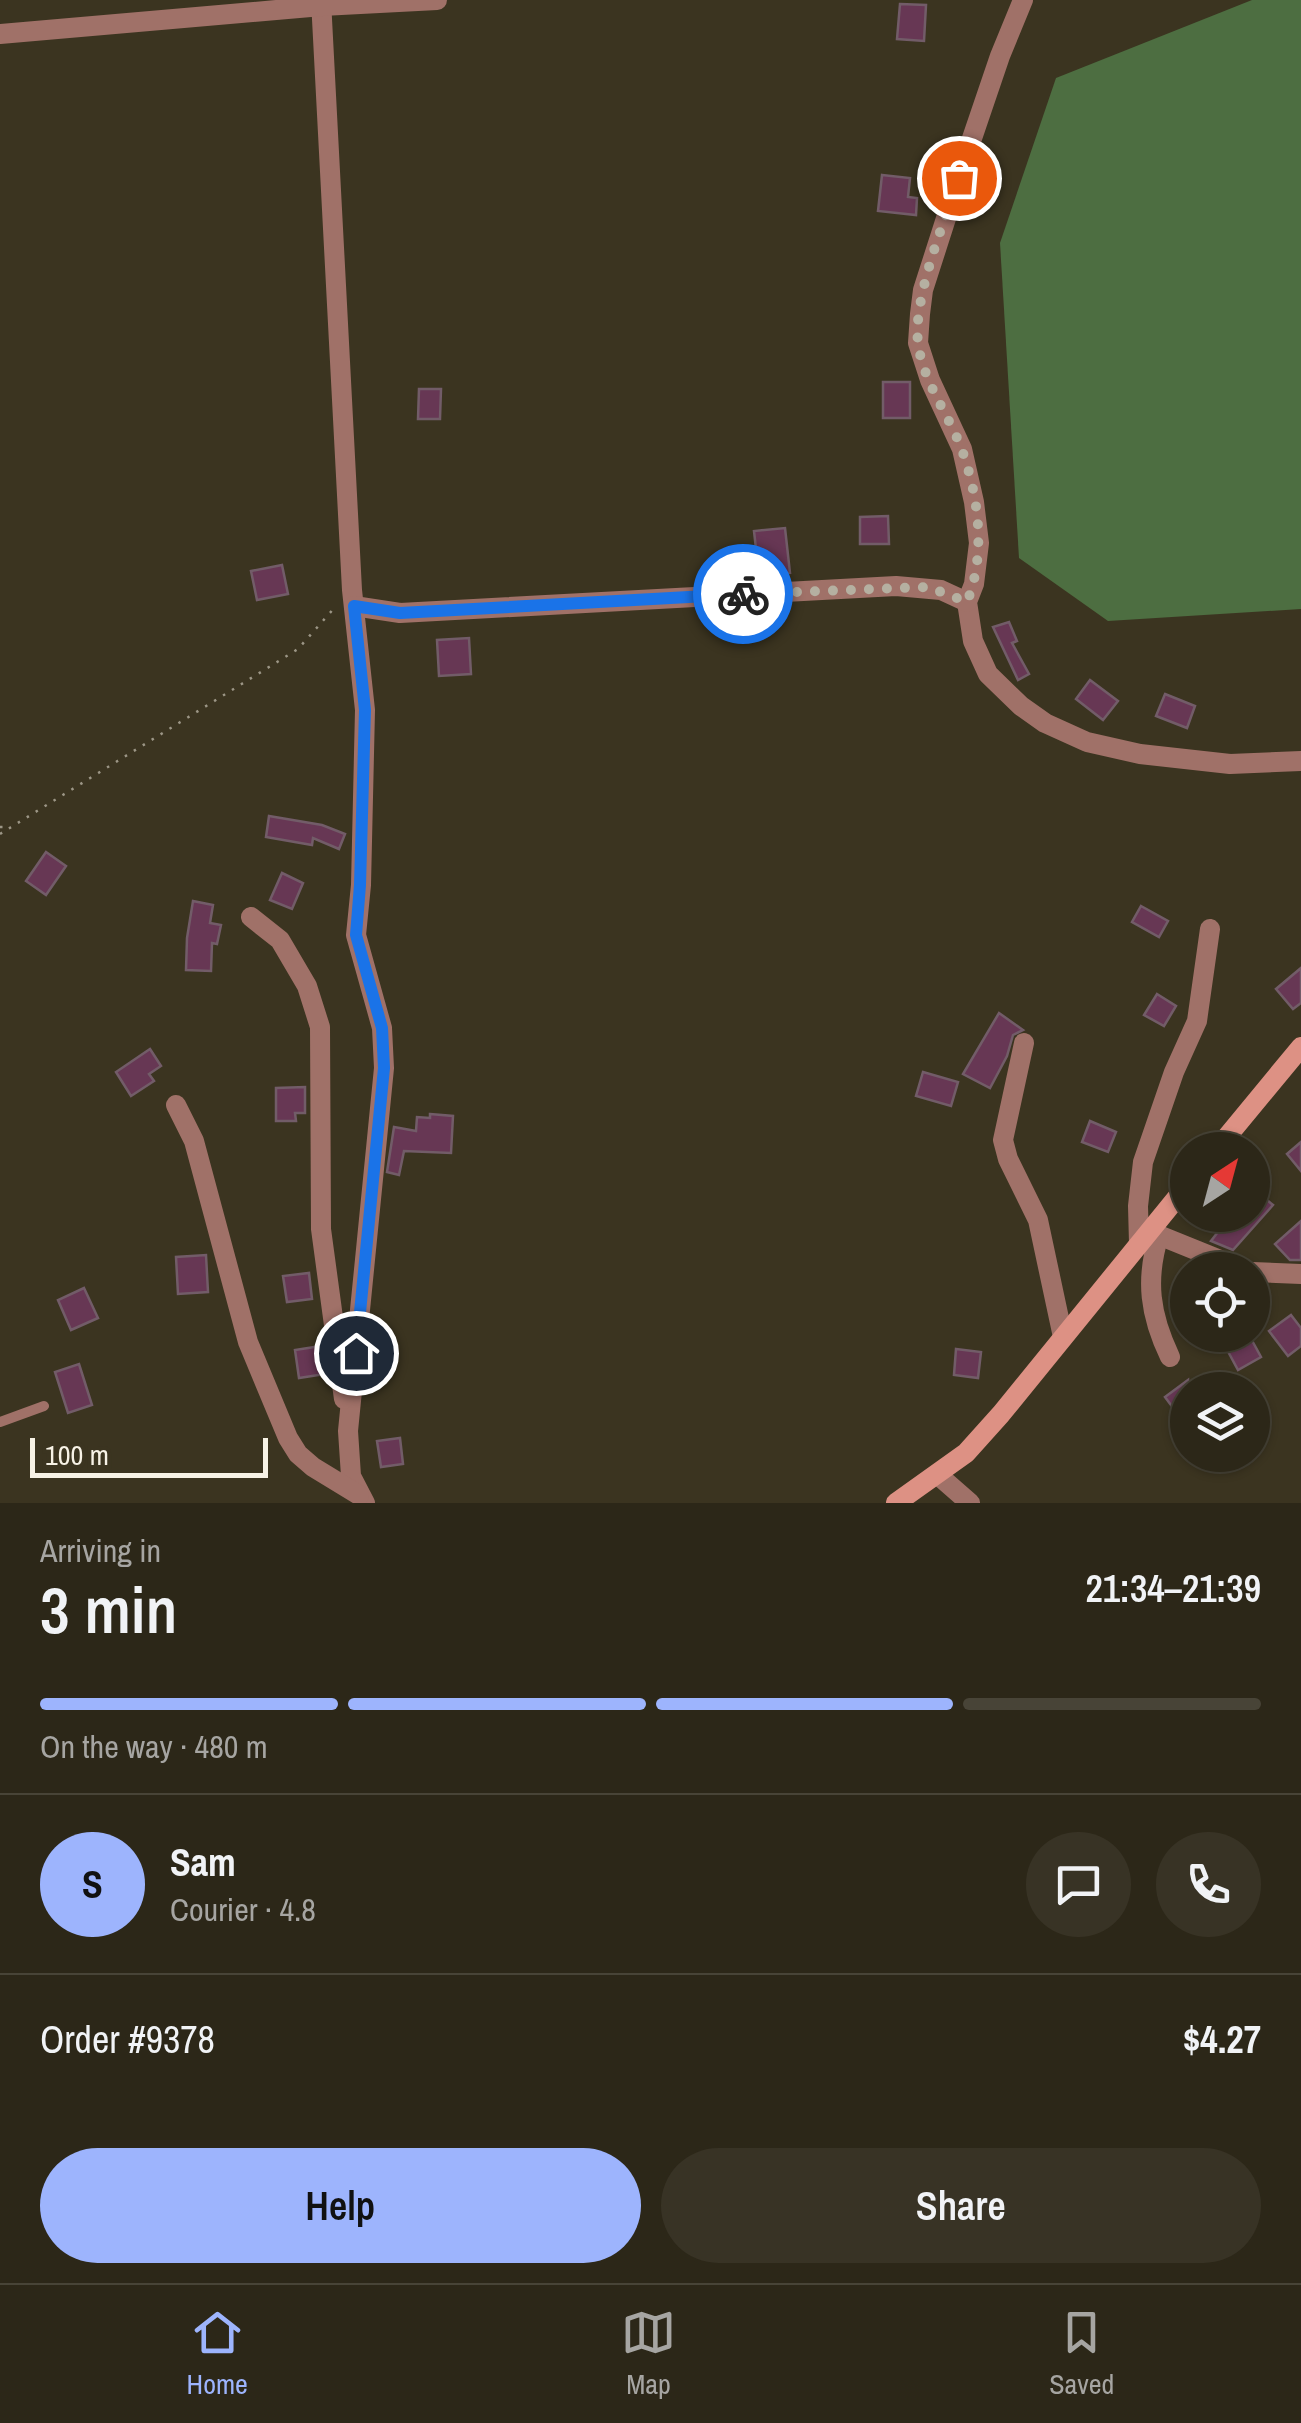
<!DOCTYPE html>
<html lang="en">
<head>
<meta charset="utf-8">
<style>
	body { margin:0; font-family:"Archivo Narrow",sans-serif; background:#383325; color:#f1f3f6; height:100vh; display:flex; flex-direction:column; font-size:38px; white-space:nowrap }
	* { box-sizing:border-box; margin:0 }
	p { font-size:32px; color:#a6a5a2 }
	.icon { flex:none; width:55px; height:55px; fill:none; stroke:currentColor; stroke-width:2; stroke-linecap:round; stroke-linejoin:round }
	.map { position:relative; height:1503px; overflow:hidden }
	.details { display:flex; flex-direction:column; background:#2c2718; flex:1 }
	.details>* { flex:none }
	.needle { width:65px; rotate:36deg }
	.fabs { position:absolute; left:1170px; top:1132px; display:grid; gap:20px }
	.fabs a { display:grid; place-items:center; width:100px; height:100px; border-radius:50%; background:#2c2718; box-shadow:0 2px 8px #0004,0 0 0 2px #484437; font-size:50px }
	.scale { position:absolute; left:30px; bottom:25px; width:238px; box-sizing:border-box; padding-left:10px; border:5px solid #f7f2e6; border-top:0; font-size:28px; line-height:35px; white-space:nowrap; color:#f7f2e6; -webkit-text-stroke:8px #3b3420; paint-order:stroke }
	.pin { position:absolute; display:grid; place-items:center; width:85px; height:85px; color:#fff; margin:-42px; border:5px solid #fff; border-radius:50%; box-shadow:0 2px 10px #0007 }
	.courier { position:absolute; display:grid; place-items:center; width:100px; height:100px; margin:-50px; border:8px solid #1a73e8; border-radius:50%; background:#fff; color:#222; box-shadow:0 2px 12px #0007 }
	.overview em { font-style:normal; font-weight:600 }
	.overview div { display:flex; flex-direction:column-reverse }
	.overview { display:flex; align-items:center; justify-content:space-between; height:170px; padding:0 40px }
	h1 { font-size:65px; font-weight:600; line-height:75px }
	.bar { display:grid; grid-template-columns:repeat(4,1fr); gap:15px 10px; align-content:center; height:120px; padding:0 40px }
	.bar i { height:12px; border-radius:8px; background:#484437 }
	.bar .active { background:#9db4fd }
	.bar p { grid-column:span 4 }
	.line { display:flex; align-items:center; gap:25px; padding:0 40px; border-top:2px solid #484437 }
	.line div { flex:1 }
	.round { display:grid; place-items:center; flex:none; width:105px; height:105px; border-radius:52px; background:#383325 }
	.action { display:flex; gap:20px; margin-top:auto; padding:20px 40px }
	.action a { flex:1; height:115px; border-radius:60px; background:#9db4fd; color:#111; font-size:40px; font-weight:600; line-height:115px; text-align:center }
	.action a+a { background:#383325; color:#f1f3f6 }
	.menu { display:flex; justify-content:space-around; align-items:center; height:140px; border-top:2px solid #484437; background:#2c2718; font-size:28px; color:#a6a5a2 }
	.menu a { display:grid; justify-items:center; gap:5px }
	.menu .active { color:#9db4fd }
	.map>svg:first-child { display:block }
	.forest { fill:#4d6e41 }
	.building { fill:#673754; stroke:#725c68; stroke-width:2.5 }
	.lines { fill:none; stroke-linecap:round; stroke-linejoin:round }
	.path { stroke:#9c9686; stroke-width:2.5; stroke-dasharray:2.5 8; stroke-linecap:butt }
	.service { stroke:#a07168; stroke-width:10 }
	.minor { stroke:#a07168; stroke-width:20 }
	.secondary { stroke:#dd9184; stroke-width:20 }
	.done { stroke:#b5b0a1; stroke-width:10; stroke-dasharray:0 18 }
	.route { stroke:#1a73e8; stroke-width:12 }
</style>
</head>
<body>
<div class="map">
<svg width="1301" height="1503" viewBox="0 0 1301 1503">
	<rect width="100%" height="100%" fill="#3b3420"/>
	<polygon class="forest" points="1252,0 1301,0 1301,609 1108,621 1019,558 1000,243 1056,78"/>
	<g class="building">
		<polygon points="900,4 926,5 924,41 897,39"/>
		<polygon points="882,175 910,178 908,197 917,198 916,215 878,211"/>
		<rect x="883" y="382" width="27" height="36"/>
		<polygon points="419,389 441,389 440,419 418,419"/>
		<polygon points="888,516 889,544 860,544 860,517"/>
		<polygon points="785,528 790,573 759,576 754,531"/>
		<polygon points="282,565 288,594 257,600 251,571"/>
		<polygon points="1009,622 1017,641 1012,643 1029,674 1018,680 993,627"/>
		<polygon points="469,638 471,674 439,676 437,640"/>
		<polygon points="1090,680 1118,701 1103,720 1076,699"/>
		<polygon points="1165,694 1195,706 1187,728 1156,716"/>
		<polygon points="269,816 322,825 345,834 339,849 313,838 312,845 266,837"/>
		<polygon points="46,852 66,866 46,895 26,881"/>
		<polygon points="282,873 303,883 292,909 270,900"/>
		<polygon points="193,901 213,905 210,923 221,925 217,944 212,943 211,971 186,970 187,938"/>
		<polygon points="1141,906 1168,921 1159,937 1132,922"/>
		<polygon points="1301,968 1301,1003 1293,1009 1276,989"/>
		<polygon points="1157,994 1176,1006 1164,1026 1144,1015"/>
		<polygon points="999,1013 1023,1030 1013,1035 1007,1056 990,1088 963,1074"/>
		<polygon points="150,1049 161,1066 149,1074 154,1081 131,1096 116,1072"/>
		<polygon points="923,1072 958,1082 951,1106 916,1096"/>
		<polygon points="305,1087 305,1113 295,1113 296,1121 276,1121 276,1088"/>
		<polygon points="430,1114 453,1116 451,1153 404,1151 399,1175 387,1172 394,1127 416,1131 417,1117 430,1118"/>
		<polygon points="1090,1121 1116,1132 1108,1152 1082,1142"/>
		<polygon points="1301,1142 1301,1171 1287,1154"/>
		<polygon points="1252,1188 1273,1205 1233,1250 1211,1241 1231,1215 1252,1215"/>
		<polygon points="1301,1221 1301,1260 1290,1260 1275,1244"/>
		<polygon points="206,1255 208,1292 178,1294 176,1257"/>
		<polygon points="309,1273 312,1299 287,1302 283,1276"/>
		<polygon points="84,1288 98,1318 71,1330 58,1300"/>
		<polygon points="1291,1315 1301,1328 1301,1346 1288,1356 1269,1331"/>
		<polygon points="1240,1335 1249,1335 1261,1357 1238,1370 1224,1344"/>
		<polygon points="321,1346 325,1374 299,1378 295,1350"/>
		<polygon points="956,1349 981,1352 978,1378 954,1375"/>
		<polygon points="79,1364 92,1405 68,1413 55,1372"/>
		<polygon points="1188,1380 1188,1428 1165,1397"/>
		<polygon points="400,1438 403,1464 381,1467 377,1441"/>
	</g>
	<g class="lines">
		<g class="path">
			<polyline points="0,827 10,827"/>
			<polyline points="0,834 298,649 336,606"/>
		</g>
		<polyline class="service" points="0,1422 44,1406"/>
		<g class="minor">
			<polyline points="321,0 352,590 365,710 361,885 356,935 382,1028 384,1068 348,1431 351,1476 365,1503"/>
			<polyline points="1023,0 1000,56 966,156 923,290 920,314 918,343 930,380 962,449 974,502 979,543 974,584 967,602 973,641 988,674 1021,706 1045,723 1087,742 1140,754 1230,764 1301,761"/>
			<polyline points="0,34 322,6 437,0"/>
			<polyline points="354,606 400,613 896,586 941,590 967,602"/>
			<polyline points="251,917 280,940 307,986 320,1027 321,1229 344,1399"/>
			<polyline points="1024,1043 1003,1140 1008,1159 1038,1220 1063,1337"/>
			<polyline points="176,1105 194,1141 248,1342 288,1438 298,1454 313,1467 359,1495"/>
			<polyline points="1151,1232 1245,1270"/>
			<path d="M1159 1235C1145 1280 1150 1315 1170 1357"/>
			<polyline points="1139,1243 1138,1206 1143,1162 1174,1072 1197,1021 1210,929"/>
			<polyline points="1252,1272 1301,1274"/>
			<polyline points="938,1475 970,1503"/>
		</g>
		<g class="secondary">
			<polyline points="1216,1150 1301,1047"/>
			<polyline points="896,1503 966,1453 1001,1414 1188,1184"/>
		</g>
	</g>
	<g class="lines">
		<path class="done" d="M743 594 928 587 967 602C986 555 979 498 962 450 949 415 923 382 918 343 913 298 944 222 959 178"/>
		<polyline class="route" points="356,1353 384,1068 382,1028 356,935 360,885 365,710 354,606 400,613 743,594"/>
	</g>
</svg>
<div class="fabs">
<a><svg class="needle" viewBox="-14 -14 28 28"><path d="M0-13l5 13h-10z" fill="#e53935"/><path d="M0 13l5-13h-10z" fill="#a6a5a2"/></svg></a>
<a><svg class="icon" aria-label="locate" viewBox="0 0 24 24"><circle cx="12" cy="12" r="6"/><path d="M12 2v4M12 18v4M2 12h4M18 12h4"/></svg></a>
<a><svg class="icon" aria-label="layers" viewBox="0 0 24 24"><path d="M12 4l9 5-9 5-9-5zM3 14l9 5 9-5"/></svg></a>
</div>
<div class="scale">100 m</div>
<div class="pin" style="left:959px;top:178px;background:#ea580c"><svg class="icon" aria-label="bag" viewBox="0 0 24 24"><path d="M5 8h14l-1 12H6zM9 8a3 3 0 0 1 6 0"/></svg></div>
<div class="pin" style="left:356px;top:1353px;background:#1f2937"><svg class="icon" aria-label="home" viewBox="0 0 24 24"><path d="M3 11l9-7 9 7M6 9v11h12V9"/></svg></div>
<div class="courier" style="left:743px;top:594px"><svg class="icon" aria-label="bike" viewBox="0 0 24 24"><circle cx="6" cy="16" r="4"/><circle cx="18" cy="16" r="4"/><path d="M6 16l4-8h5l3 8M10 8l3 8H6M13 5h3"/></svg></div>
</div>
<section class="details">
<div class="overview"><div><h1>3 min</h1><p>Arriving in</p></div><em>21:34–21:39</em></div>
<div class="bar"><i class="active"></i><i class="active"></i><i class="active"></i><i></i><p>On the way · 480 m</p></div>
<div class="line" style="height:180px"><b class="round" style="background:#9db4fd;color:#111">S</b><div><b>Sam</b><p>Courier · 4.8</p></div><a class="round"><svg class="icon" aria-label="chat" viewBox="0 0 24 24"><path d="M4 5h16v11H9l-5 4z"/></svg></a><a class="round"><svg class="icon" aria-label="phone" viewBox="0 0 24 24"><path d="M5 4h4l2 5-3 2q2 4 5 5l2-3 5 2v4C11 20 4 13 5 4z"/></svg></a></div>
<div class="line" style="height:130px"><div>Order #9378</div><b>$4.27</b></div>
<div class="action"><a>Help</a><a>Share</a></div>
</section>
<nav class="menu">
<a class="active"><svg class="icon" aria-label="home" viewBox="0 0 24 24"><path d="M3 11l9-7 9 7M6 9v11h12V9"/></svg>Home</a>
<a><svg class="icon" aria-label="map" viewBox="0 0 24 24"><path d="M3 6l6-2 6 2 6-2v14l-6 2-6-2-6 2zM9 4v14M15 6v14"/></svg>Map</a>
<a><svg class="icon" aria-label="saved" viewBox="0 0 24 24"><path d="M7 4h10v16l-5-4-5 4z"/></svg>Saved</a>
</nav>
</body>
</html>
